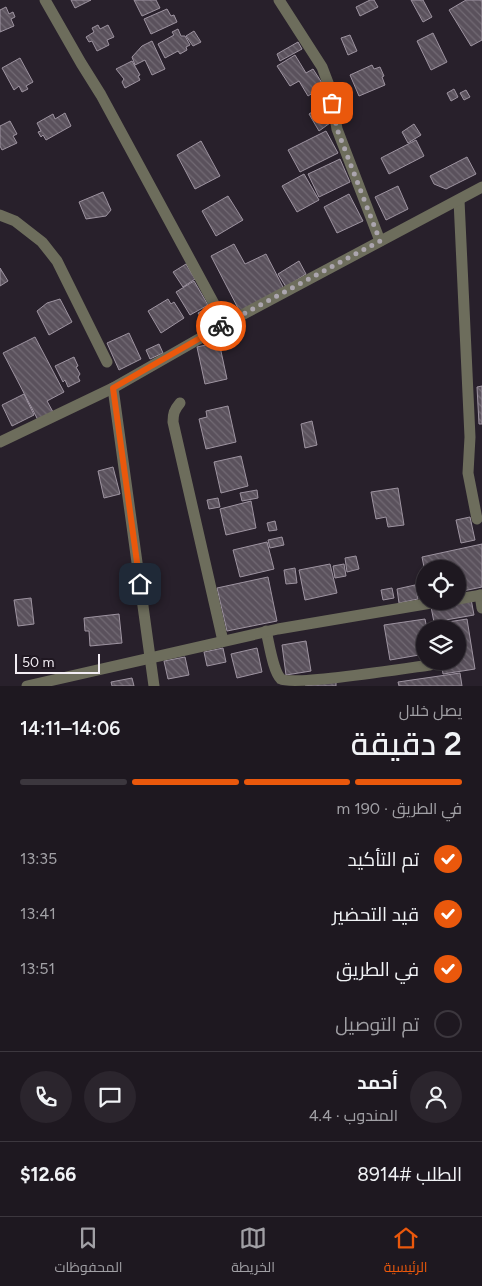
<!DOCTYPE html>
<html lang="ar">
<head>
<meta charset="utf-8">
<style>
	body { margin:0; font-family:Figtree,Cairo,sans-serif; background:#2b252d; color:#f1f3f6; direction:rtl; height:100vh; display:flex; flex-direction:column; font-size:19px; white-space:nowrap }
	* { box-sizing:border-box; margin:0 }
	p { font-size:16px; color:#a1a0a5 }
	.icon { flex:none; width:28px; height:28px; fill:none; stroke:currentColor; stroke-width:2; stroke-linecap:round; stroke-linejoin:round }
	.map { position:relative; height:686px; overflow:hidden; direction:ltr }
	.drawer { display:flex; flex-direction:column; background:#1e1820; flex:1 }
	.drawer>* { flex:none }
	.controls { position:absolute; left:416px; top:560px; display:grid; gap:10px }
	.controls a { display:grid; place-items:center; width:50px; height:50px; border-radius:50%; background:#1e1820; box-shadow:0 1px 4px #0004,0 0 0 1px #3c373e; font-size:25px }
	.scale { position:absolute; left:15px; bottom:12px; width:85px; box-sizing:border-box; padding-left:5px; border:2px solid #f2edf4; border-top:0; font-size:14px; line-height:18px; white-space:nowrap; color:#f2edf4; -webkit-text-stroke:4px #1f1721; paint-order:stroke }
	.pin { position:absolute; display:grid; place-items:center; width:42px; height:42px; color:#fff; margin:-21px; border-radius:10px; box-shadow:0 2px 8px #0006 }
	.courier { position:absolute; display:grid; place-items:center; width:50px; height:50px; margin:-25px; border:4px solid #ea580c; border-radius:50%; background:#fff; color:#222; box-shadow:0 1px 6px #0007 }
	.overview em { font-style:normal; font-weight:600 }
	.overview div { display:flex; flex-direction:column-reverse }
	.overview { display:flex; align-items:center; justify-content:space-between; height:85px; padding:0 20px }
	h1 { font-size:32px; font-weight:600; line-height:38px }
	.bar { display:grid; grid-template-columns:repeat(4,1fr); gap:8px 5px; align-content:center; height:60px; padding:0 20px }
	.bar i { height:6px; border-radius:4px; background:#3c373e }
	.bar .on { background:#ea580c }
	.bar p { grid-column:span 4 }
	.line { display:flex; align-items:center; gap:12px; padding:0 20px; border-top:1px solid #3c373e }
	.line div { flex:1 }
	.round { display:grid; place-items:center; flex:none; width:52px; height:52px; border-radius:26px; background:#2b252d }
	ol { padding:0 20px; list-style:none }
	li { display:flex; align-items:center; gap:15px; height:55px }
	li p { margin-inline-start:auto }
	li .icon { padding:5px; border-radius:50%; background:#ea580c; color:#fff; stroke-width:4 }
	li:last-child { color:#a1a0a5 }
	li i { width:28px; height:28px; border:2px solid #3c373e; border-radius:50% }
	.tabs { display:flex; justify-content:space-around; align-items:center; height:70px; border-top:1px solid #3c373e; background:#1e1820; font-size:14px; color:#a1a0a5 }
	.tabs a { display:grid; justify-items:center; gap:2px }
	.tabs .on { color:#ea580c }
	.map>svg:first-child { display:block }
	.building { fill:url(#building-back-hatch); stroke:#9e94a1 }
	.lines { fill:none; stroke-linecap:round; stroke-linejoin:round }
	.street { stroke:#6d6d5c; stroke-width:11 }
	.done { stroke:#aba5ae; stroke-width:5; stroke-dasharray:0 9 }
	.route { stroke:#ea580c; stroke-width:6 }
</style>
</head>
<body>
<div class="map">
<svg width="482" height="686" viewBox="0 0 482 686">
	<defs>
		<pattern id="building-back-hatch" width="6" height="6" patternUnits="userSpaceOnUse" patternTransform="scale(1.25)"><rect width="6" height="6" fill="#5a515c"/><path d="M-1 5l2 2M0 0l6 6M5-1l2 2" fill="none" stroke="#726a74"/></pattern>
	</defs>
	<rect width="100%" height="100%" fill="#28202b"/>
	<g class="building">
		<polygon points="71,0 91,0 75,8"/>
		<polygon points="134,0 156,0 160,8 142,16"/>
		<polygon points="370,0 374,0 378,7 360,16 356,7"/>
		<polygon points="411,0 423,0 432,17 423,22"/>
		<polygon points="466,0 482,0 482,40 471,46 449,10"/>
		<polygon points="6,7 9,14 13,12 15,17 11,19 14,26 0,32 0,10"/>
		<polygon points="167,9 171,16 174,15 177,22 151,34 144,19"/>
		<polygon points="98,25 100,29 108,25 114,37 107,40 109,45 97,51 92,41 89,42 86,37 94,32 92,28"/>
		<polygon points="178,29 181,36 185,36 190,45 186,47 187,50 180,54 178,51 165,58 158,44 174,35 172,32"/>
		<polygon points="194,31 201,42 193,46 186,36"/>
		<polygon points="433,33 447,62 431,70 417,41"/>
		<polygon points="350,35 357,51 348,55 341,38"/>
		<polygon points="152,41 165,69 152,75 145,60 135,65 132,57 142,46"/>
		<polygon points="298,42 302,49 280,61 277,54"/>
		<polygon points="295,55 306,73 313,69 324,86 308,96 299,81 290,86 277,66"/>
		<polygon points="20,58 33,82 26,86 28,89 22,92 19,86 14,90 2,68"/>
		<polygon points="132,61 140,75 138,76 140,80 125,88 122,82 124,79 116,69"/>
		<polygon points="372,65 374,69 380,67 384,76 382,77 385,85 359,96 350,75"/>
		<polygon points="454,89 458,97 451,101 447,93"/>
		<polygon points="466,90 470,97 464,100 460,93"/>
		<polygon points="320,107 330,123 319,131 309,114"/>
		<polygon points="65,113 71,126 46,140 43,135 41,137 38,132 41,131 37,123 53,114 55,119"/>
		<polygon points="10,121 17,134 13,136 17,143 2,150 0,146 0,126"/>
		<polygon points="414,124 421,135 408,143 402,132"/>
		<polygon points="326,131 338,153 300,172 288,150"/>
		<polygon points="416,140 424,156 389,174 381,158"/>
		<polygon points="201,141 220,176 195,189 177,155"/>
		<polygon points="467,157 476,174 446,189 434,184 430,176"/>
		<polygon points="340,159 350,182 319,197 308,174"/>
		<polygon points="304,174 319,200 297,212 282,186"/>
		<polygon points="398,186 408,209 386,220 375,197"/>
		<polygon points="103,192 111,210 106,216 86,219 79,202"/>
		<polygon points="349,194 363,221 337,233 324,207"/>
		<polygon points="228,196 243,220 216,236 202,211"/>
		<polygon points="234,244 245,264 266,254 284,289 240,312 211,256"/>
		<polygon points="299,261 306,274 286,287 278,274"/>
		<polygon points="186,264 195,279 183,287 173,272"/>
		<polygon points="0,268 8,281 0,286"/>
		<polygon points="194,281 208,305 190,315 176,292"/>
		<polygon points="60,299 72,322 49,335 37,311 47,303"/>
		<polygon points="168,299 171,304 174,302 184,318 161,333 148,311"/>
		<polygon points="209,307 216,319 206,325 198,313"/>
		<polygon points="129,333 141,359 119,370 107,343"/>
		<polygon points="35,337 64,392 47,401 53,412 38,420 3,353"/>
		<polygon points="219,342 227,379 205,384 197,347"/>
		<polygon points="159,344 163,353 150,359 146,350"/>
		<polygon points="74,357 78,366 76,367 80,374 78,377 80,381 68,387 65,380 63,382 55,366"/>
		<polygon points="482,386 482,424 479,424 477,387"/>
		<polygon points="24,394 34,415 12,426 2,405"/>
		<polygon points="228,406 236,442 206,449 199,419 207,417 206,411"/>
		<polygon points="312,421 317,445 305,448 301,424"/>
		<polygon points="241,456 248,486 221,493 214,462"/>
		<polygon points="113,467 120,494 104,498 98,471"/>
		<polygon points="398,488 404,525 388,527 386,517 376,519 371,492"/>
		<polygon points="257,490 258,498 242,501 240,493"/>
		<polygon points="218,498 220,507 209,509 207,500"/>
		<polygon points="251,501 256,528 226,535 220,509"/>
		<polygon points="470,517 475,540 461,543 456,520"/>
		<polygon points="275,521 277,530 269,531 267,523"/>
		<polygon points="282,537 284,545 270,548 268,540"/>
		<polygon points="267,542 274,569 240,577 233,550"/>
		<polygon points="482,544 482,587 458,592 458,569 425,569 425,572 422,557"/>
		<polygon points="356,556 359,569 347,572 345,558"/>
		<polygon points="330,564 337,593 305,600 299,570"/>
		<polygon points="344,564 346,576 335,578 333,566"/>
		<polygon points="295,568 297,583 286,584 284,570"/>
		<polygon points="268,577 277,621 227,631 217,588"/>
		<polygon points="415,585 418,599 399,603 397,589"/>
		<polygon points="392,588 394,598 383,600 381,590"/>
		<polygon points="31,598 34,624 18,626 14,600"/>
		<polygon points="471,599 474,615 434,622 431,607"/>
		<polygon points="119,614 122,643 90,646 89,631 85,631 84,618"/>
		<polygon points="425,619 427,629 425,629 425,654 390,660 384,625"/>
		<polygon points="467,619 475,669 443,674 441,661 458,661 458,629 436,629 435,624"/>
		<polygon points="306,641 311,671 286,675 282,645"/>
		<polygon points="223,648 226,662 207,666 204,652"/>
		<polygon points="257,648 262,672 237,678 231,654"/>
		<polygon points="185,657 189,675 168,679 164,661"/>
		<polygon points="460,673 462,686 399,686 398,682"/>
		<polygon points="132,678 134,686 112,686 111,682"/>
		<polygon points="336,681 336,686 305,686"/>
	</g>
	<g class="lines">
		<g class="street">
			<polyline points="45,0 81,63 101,95 225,324"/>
			<polyline points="279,0 322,67 330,88 337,129 380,241"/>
			<polyline points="459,200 470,437 468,473 477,519"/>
			<polyline points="0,215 15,221 42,242 57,261 107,362"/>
			<polyline points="113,388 154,686"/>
			<path d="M180 403C174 410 173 414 173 422L223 641"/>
			<polyline points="0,442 113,388 225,324 482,187"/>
			<polyline points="480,595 482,608"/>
			<polyline points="458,599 482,595"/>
			<path d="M266 631C269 642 273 672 281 679 294 686 408 668 430 665"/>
			<polyline points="27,686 278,629 443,601"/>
		</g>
	</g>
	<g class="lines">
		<polyline class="done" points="221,326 380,241 337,129 332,103"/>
		<polyline class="route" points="140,584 113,388 221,326"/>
	</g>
</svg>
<div class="controls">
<a><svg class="icon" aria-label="locate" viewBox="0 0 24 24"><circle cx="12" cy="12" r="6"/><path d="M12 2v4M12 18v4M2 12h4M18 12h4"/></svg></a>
<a><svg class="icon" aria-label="layers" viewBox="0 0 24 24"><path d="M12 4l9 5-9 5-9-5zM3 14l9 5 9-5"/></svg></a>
</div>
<div class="scale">50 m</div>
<div class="pin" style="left:332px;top:103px;background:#ea580c"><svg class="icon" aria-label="bag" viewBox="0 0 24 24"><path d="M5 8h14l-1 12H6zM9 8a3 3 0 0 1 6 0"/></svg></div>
<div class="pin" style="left:140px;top:584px;background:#1f2937"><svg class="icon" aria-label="home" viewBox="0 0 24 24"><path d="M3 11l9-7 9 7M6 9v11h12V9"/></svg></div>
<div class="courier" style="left:221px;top:326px"><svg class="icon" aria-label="bike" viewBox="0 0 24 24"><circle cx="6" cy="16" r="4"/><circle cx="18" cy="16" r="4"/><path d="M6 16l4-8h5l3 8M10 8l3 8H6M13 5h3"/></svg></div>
</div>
<section class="drawer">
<div class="overview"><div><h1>2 دقيقة</h1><p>يصل خلال</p></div><em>14:06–14:11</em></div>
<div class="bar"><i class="on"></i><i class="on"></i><i class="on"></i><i></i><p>في الطريق · 190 m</p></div>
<ol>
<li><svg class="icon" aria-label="check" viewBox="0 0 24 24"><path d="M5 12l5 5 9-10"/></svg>تم التأكيد<p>13:35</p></li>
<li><svg class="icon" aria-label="check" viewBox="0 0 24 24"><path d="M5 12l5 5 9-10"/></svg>قيد التحضير<p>13:41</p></li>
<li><svg class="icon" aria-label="check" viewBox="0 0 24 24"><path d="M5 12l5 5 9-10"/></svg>في الطريق<p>13:51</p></li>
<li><i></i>تم التوصيل</li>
</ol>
<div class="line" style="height:90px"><a class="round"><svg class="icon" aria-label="person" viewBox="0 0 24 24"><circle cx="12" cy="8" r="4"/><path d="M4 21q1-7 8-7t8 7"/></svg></a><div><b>أحمد</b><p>المندوب · 4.4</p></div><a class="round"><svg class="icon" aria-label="chat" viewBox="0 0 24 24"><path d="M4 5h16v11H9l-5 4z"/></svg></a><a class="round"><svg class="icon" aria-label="phone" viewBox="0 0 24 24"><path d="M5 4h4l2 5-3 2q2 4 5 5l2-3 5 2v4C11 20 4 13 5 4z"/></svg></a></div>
<div class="line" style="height:65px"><div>الطلب #8914</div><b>$12.66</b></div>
</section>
<nav class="tabs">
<a class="on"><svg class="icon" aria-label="home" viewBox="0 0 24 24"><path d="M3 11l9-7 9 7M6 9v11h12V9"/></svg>الرئيسية</a>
<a><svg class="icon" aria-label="map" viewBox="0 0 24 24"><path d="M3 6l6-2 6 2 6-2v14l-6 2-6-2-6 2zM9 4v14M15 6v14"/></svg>الخريطة</a>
<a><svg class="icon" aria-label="saved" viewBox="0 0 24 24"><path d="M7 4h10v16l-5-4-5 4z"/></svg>المحفوظات</a>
</nav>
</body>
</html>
